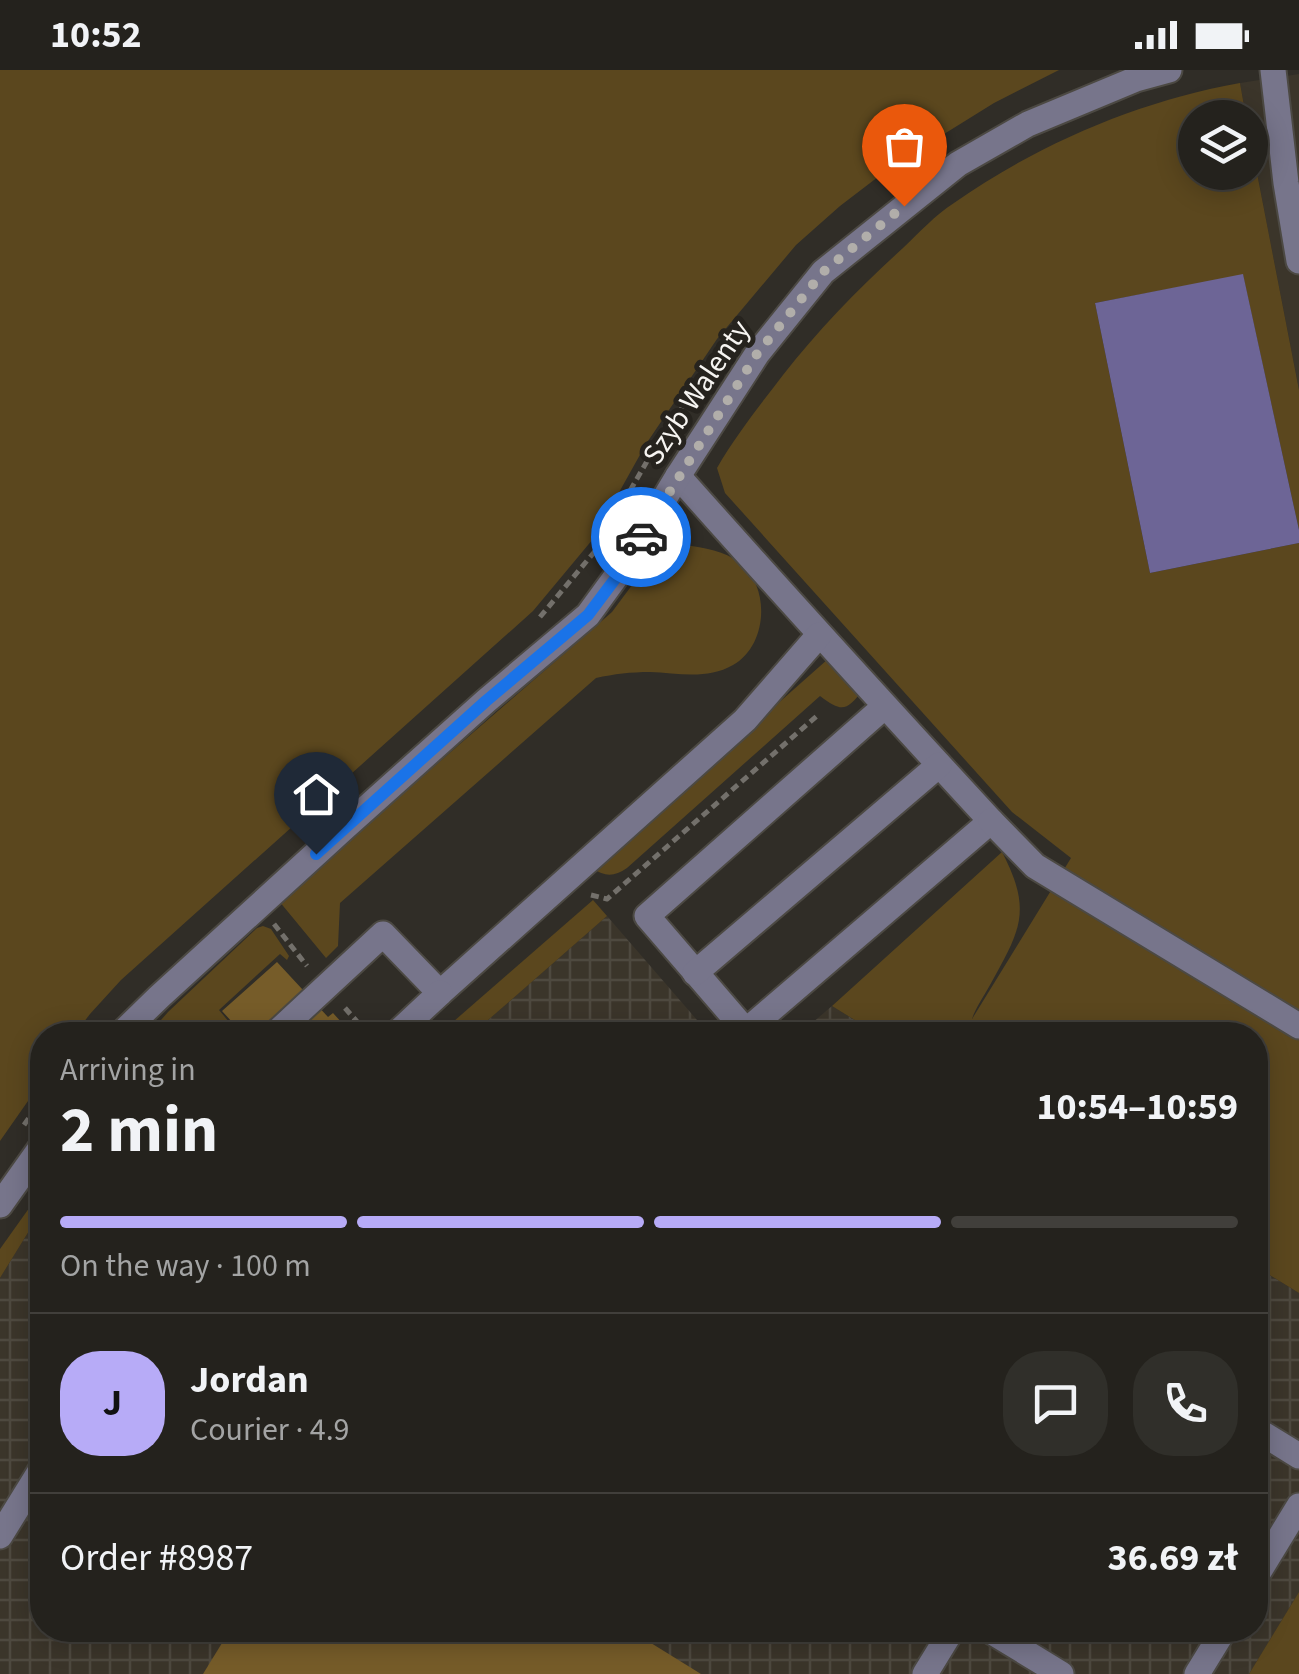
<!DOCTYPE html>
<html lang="en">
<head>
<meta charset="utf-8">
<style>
	body { margin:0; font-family:"Source Sans 3",sans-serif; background:#302f2a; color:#f1f3f6; height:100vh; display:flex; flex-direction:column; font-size:38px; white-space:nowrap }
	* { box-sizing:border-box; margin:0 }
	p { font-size:32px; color:#a3a4a4 }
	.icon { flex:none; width:55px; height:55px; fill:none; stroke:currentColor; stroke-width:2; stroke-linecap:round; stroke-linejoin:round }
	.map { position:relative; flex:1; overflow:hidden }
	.panel { position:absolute; left:30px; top:952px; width:1238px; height:620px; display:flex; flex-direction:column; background:#24221d; border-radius:40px; box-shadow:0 5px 25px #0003,0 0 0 2px #413f3b }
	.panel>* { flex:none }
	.fabs { position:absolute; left:1178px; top:30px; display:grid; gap:20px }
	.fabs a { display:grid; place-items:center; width:90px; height:90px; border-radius:50%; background:#24221d; box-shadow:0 5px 25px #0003,0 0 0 2px #413f3b; font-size:50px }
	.pin { position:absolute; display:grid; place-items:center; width:85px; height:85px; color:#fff; margin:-102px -42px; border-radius:50% 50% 50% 0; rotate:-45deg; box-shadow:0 0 10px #0007 }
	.pin .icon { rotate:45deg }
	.courier { position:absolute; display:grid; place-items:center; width:100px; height:100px; margin:-50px; border:8px solid #1a73e8; border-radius:50%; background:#fff; color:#222; box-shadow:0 2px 12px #0007 }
	.overview em { font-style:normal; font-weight:700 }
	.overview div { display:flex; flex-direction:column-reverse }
	.overview { display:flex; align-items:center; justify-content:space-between; height:170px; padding:0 30px }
	h1 { font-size:65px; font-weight:700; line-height:75px }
	.bar { display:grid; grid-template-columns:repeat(4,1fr); gap:15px 10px; align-content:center; height:120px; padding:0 30px }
	.bar i { height:12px; border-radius:8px; background:#413f3b }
	.bar .active { background:#b7abf7 }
	.bar p { grid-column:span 4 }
	.line { display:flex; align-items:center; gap:25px; padding:0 30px; border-top:2px solid #413f3b }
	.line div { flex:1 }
	.round { display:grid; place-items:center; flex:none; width:105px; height:105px; border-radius:40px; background:#302f2a }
	.status { display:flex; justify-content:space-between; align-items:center; height:70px; padding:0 50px; background:#24221d; direction:ltr }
	.status svg { height:28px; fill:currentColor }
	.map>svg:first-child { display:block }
	.built { fill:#3b352a }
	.industrial { fill:url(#industrial-grid) }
	.grass { fill:#5b471e }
	.water { fill:#6d6596 }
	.building { fill:#765c29 }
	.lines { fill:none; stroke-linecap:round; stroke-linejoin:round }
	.minor-casing { stroke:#4c4943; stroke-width:29 }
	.path { stroke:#73706b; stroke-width:5; stroke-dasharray:8 5; stroke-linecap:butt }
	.minor { stroke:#77758b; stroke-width:25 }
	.done { stroke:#b1aeaa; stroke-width:10; stroke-dasharray:0 18 }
	.route { stroke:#1a73e8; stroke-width:12 }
	.labels { text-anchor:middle; stroke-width:10; stroke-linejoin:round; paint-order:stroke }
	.street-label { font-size:30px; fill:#f6f4f1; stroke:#26231e }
</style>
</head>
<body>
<div class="status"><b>10:52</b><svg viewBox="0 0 49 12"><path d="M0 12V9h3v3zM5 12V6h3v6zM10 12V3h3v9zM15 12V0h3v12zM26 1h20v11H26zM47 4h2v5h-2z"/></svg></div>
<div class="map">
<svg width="1299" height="1604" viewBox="0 0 1299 1604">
	<defs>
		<pattern id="industrial-grid" width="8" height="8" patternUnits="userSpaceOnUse" patternTransform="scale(2.5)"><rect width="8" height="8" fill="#3b352a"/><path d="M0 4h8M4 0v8" fill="none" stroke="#4e493f"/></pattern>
	</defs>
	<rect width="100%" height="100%" fill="#302d27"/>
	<polygon class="built" points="1299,4 1299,320 1250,67 1250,48 1246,47 1240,13"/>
	<g class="industrial">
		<polygon points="607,846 710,965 471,965"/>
		<polygon points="832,936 879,965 798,965"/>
		<polygon points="42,1149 42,1560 1255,1560 1255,1196 1299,1223 1299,1522 1249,1604 0,1604 0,1208 29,1161"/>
	</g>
	<g class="grass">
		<polygon points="0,0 1059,0 994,33 891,97 840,136 796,175 717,269 646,374 593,469 533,541 121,910 90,944 74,965 42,965 42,1011 0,1071"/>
		<path d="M1240 13 1246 47 1195 48V102H1250V67L1299 320V460L1243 205 1095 233 1150 503 1299 473V1223L1255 1196V965H879L832 936 1002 782C1033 841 1020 861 990 915 984 926 975 939 972 949L1071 788 1012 742 725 423 717 398C736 365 760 335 783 305 820 258 858 219 903 178 919 163 935 145 954 133 1038 74 1139 31 1240 13Z"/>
		<path d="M684 475C705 478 724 480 741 494 771 519 767 576 733 595 707 610 678 603 650 602 631 602 614 604 596 608L340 833 338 876 326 888 279 831 612 542 638 507 657 486Z"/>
		<path d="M828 589 864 619C846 641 843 643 820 626L627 798C614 807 605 807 592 798Z"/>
		<polygon points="593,830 607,846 471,965 438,965"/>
		<polygon points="263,856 271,859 289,886 287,890 280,884 219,940 240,965 155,965 161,950 168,942 257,858"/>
		<polygon points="42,1120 42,1149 29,1161 0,1208 0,1179"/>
		<polygon points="1299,1522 1299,1604 1249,1604"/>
	</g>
	<polygon class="water" points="1243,204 1299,460 1299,473 1150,503 1095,233"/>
	<g class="building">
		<polygon points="277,892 328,947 333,943 353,965 244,965 222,941"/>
		<polygon points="230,1560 630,1560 701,1604 203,1604"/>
	</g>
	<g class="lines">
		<g class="minor-casing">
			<g id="minor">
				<polyline points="1273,0 1286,113 1299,191"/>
				<path d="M678 406C781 522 886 637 991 751L746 961 647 846 885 636"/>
				<polyline points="991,751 1035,796 1299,956"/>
				<polyline points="695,903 939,695"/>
				<polyline points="120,965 159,927 344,758 486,631 588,545 623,497 678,406 757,284 823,202 958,94 1028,54 1136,9 1169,0"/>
				<polyline points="274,965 383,864 440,923 745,650 819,565"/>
				<polyline points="395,965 440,923"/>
				<polyline points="0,1135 42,1076"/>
				<polyline points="1255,1359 1299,1386"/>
				<polyline points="0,1466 42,1398"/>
				<polyline points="1255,1508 1299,1436"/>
				<polyline points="989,1560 1061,1604"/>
				<polyline points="925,1604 952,1560"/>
				<polyline points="1197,1604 1224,1560"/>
			</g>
		</g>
		<g class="path">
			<polyline points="540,547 596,480 654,379 711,295 732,268"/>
			<polyline points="591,825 607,829 818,645"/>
			<polyline points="274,854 307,896"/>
			<polyline points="345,938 367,963"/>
			<polyline points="24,1055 42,1029"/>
		</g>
		<use href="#minor" class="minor"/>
	</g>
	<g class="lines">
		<polyline class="done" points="641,467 757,284 823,202 904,136"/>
		<polyline class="route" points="316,784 486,631 588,545 624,497 641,467"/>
	</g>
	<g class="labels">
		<g class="street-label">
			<text transform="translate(696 322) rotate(-56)" y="10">Szyb Walenty</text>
		</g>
	</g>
</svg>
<div class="fabs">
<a><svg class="icon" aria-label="layers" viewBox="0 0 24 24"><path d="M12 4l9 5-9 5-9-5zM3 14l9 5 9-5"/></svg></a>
</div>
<div class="pin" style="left:904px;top:136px;background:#ea580c"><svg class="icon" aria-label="bag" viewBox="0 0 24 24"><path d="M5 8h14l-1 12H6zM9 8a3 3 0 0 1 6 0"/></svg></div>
<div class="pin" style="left:316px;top:784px;background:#1f2937"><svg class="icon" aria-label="home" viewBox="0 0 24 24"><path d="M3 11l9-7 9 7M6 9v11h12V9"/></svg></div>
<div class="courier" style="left:641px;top:467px"><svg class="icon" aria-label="car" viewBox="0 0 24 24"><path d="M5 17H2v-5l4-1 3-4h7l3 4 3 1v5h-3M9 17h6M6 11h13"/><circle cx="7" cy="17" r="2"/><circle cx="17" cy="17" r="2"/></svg></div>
<section class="panel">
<div class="overview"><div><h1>2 min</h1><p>Arriving in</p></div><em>10:54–10:59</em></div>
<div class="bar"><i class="active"></i><i class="active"></i><i class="active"></i><i></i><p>On the way · 100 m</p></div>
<div class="line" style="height:180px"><b class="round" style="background:#b7abf7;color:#111">J</b><div><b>Jordan</b><p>Courier · 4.9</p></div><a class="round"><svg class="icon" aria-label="chat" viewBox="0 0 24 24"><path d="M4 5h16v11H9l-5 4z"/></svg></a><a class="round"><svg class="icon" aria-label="phone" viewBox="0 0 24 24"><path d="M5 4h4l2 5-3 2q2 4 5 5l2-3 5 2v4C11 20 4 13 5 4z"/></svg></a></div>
<div class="line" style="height:130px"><div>Order #8987</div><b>36.69 zł</b></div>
</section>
</div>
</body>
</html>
